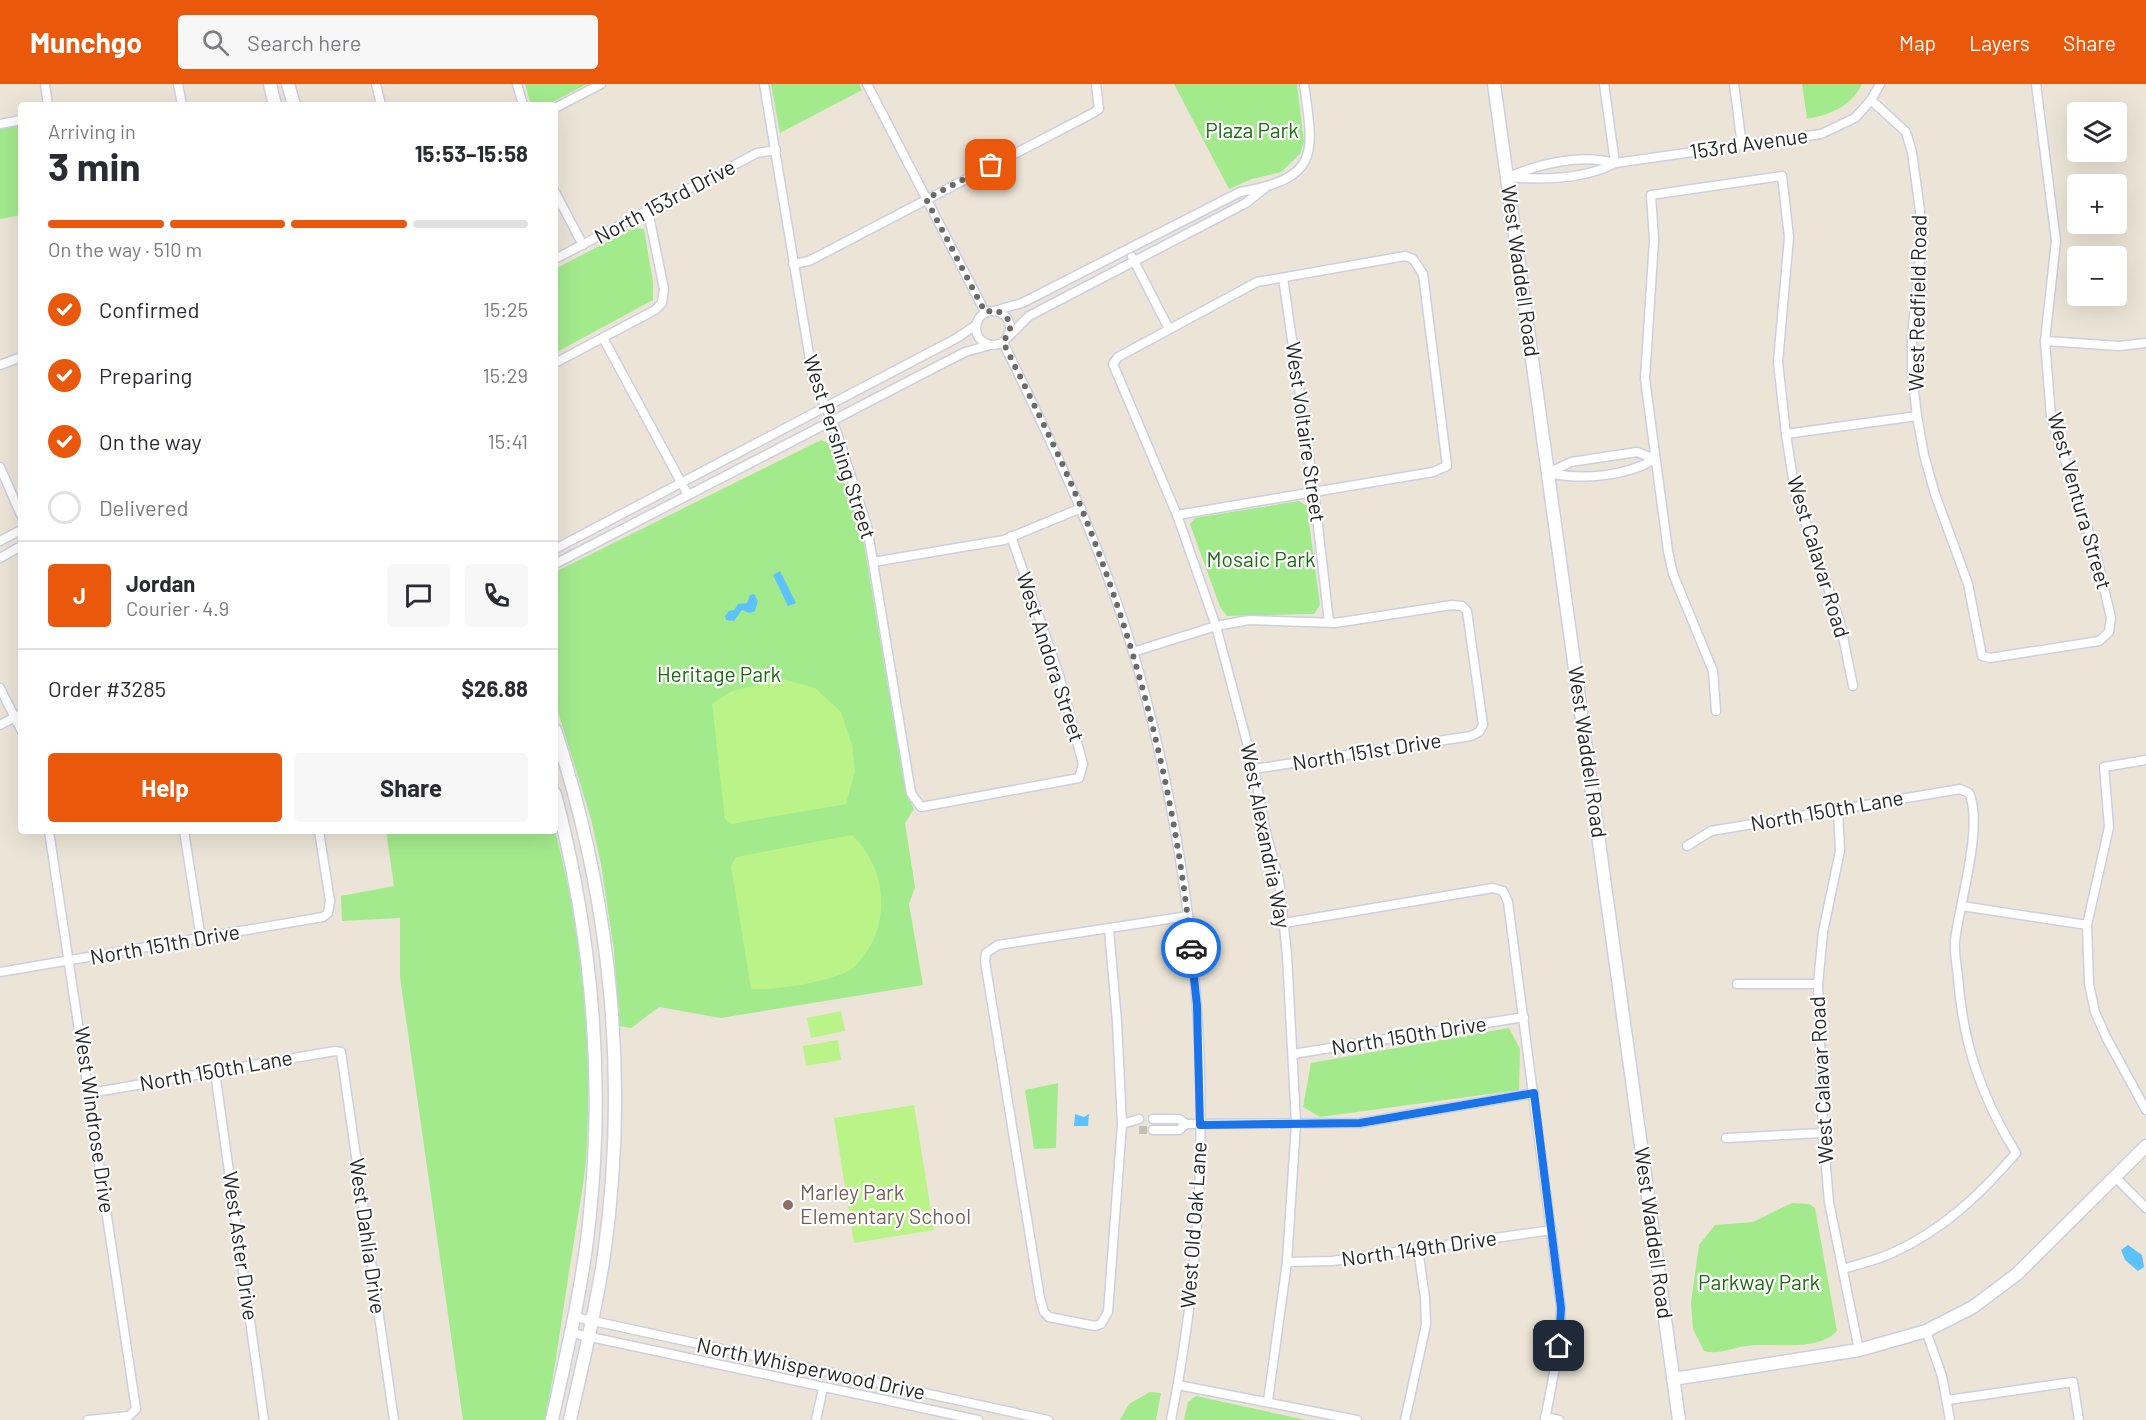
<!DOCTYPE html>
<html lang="en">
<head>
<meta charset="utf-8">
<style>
	body { margin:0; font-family:Barlow,sans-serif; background:#f7f7f7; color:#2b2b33; height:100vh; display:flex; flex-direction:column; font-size:22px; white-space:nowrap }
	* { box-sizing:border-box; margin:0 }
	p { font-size:20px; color:#7c7c81 }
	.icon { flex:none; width:33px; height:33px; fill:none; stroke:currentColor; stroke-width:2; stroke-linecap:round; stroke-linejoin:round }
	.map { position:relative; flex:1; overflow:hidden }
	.side { position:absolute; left:18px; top:18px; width:540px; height:732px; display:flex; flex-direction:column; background:#fff; border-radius:6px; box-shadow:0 6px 24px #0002 }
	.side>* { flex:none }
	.tools { position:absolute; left:2067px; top:18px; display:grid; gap:12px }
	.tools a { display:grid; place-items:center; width:60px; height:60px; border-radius:6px; background:#fff; box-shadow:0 6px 24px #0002; font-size:30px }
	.pin { position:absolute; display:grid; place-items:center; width:51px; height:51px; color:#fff; margin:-26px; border-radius:12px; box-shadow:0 3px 9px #0006 }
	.courier { position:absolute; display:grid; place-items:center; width:60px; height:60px; margin:-30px; border:4px solid #1a73e8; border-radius:50%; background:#fff; color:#222; box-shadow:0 2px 8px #0007 }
	.head em { font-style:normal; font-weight:700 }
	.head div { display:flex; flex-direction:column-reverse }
	.head { display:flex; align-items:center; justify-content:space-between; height:102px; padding:0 30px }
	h1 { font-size:39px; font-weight:700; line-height:45px }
	.bar { display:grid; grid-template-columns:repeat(4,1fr); gap:9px 6px; align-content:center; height:72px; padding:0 30px }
	.bar i { height:8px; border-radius:4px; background:#e1e1e2 }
	.bar .active { background:#ea580c }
	.bar p { grid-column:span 4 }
	.line { display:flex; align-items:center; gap:15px; padding:0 30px; border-top:2px solid #e1e1e2 }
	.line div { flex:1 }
	.round { display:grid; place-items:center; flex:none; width:63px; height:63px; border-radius:6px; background:#f7f7f7 }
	ol { padding:0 30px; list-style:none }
	li { display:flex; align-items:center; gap:18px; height:66px }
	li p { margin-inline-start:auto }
	li .icon { padding:6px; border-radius:50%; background:#ea580c; color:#fff; stroke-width:4 }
	li:last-child { color:#7c7c81 }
	li i { width:33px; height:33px; border:3px solid #e1e1e2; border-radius:50% }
	.button { display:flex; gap:12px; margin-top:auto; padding:12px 30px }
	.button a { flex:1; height:69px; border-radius:6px; background:#ea580c; color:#fff; font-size:24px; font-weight:700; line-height:69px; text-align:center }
	.button a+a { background:#f7f7f7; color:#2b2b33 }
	header { display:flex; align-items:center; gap:36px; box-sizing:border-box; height:84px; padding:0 30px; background:#ea580c; color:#fff }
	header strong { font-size:28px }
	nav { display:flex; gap:33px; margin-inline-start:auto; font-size:21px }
	.search { width:420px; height:54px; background:#f7f7f7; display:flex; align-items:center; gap:15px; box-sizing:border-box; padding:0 21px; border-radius:6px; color:#7c7c81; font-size:22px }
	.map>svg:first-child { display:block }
	.green { fill:#a3ea8d }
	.pitch { fill:#baf387 }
	.water { fill:#5dc1fc }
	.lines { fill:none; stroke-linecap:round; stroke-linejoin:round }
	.street-tunnel { stroke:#c5bfb4; stroke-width:8; stroke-dasharray:8 4; stroke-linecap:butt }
	.street-casing { stroke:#cccee3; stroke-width:11 }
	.secondary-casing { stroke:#cccee3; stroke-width:15 }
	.street { stroke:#fff; stroke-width:8 }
	.secondary { stroke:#fff; stroke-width:12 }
	.done { stroke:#6d6a65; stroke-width:6; stroke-dasharray:0 10.8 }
	.route { stroke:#1a73e8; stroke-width:8 }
	.education-dot { fill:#8d6e63; stroke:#fff; stroke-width:2 }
	.labels { text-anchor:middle; stroke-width:4.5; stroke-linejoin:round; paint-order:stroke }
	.park-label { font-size:21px; fill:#1a6b11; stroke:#fff }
	.street-label { font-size:21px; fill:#282828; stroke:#fff }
	.education-label { font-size:21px; fill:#785e54; stroke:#fff; text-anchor:start }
</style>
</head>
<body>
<header>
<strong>Munchgo</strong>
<div class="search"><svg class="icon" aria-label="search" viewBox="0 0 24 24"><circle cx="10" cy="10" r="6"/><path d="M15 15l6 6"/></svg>Search here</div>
<nav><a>Map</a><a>Layers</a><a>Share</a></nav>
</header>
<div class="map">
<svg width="2146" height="1336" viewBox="0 0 2146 1336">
	<rect width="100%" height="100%" fill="#ece5d7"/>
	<g class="green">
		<polygon points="525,0 587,0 547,21 531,21"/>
		<polygon points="771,0 859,0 862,6 780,49"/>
		<polygon points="1174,0 1297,0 1304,58 1300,70 1281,88 1252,95 1229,105"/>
		<path d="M1802 0H1862C1851 23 1831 30 1807 35Z"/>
		<polygon points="21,41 21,131 0,135 0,45"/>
		<polygon points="634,144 644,145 653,198 653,216 555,269 555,185"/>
		<polygon points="821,356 832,361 863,454 906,710 914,725 905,739 915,803 909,820 923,901 721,934 659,923 631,944 619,942 614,866 601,780 591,735 555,618 555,488"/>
		<polygon points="1299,417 1307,422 1320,521 1314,530 1227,532 1220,523 1190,440 1195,434"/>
		<path d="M386 747H555C582 847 592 954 587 1058 586 1091 579 1124 574 1157 564 1217 557 1276 545 1336H463L400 893V834L342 837 341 812 394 802Z"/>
		<polygon points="1509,944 1520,965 1519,1006 1320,1033 1303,1023 1311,979"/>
		<polygon points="1058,999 1056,1064 1034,1065 1025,1006"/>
		<path d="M1792 1119 1809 1120 1815 1124 1837 1247C1816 1269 1773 1258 1746 1262 1731 1264 1718 1271 1704 1267L1693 1245 1691 1218 1699 1161 1715 1141 1753 1138Z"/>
		<polygon points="1150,1308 1161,1309 1156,1336 1120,1336 1129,1320"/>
		<polygon points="1196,1312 1306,1336 1184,1336 1188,1318"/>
	</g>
	<g class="pitch">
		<polygon points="783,595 815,604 841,628 852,661 855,687 846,720 731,740 725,735 712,620 732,607"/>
		<path d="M852 751C889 786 892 847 854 883 839 897 772 907 751 905L731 782 736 773Z"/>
		<polygon points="841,927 845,947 811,954 807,934"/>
		<polygon points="838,956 841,976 806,982 803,962"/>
		<polygon points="914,1021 934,1146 854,1159 834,1034"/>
	</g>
	<g class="water">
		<polygon points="780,487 796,519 788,522 773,491"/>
		<polygon points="754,510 758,517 755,527 750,529 742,526 734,537 726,536 725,532 729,527 734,526 738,520 747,519 750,511"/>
		<polygon points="1075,1030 1084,1033 1089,1030 1088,1042 1074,1042"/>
		<polygon points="2128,1161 2142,1171 2144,1183 2138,1187 2125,1176 2121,1166"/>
	</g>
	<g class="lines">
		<polyline class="street-tunnel" points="1139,1046 1153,1046"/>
		<g class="street-casing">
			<g id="street">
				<polyline points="45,0 48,21"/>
				<polyline points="178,0 182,21"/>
				<polyline points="376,0 381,21"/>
				<polyline points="517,0 523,21"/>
				<polyline points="764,0 813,294 837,349 867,442 911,709 921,723 1079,694 1083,680 1059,591 1011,452"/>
				<polyline points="867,0 985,228"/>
				<polyline points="1604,0 1615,79"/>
				<polyline points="1734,0 1742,62"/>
				<polyline points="1871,16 1906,48 1912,68 1920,127 1921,164 1912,251 1912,289 1917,332 1924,371 1935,410 1968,500 1982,572 1990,574 2099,557 2109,548 2111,534 2096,470 2051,333 2045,257 2056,157 2036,0"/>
				<polyline points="555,24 601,0"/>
				<polyline points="0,40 21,36"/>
				<path d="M1511 92C1542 79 1581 70 1615 79"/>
				<path d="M1507 93C1542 96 1584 96 1615 79L1821 50 1855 34 1871 16 1880 0"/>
				<polyline points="555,108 583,161"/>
				<polyline points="1132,173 1169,245"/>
				<polyline points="555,175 757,69 776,66"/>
				<polyline points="793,180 809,177 1093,29 1099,25 1096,0"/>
				<polyline points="1283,194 1314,407 1329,538"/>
				<path d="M997 226 1022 219 1240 108C1320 94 1314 70 1304 0"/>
				<circle cx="993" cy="244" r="17"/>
				<polyline points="1008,253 1029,232 1246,119 1265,104"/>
				<polyline points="603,254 688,411"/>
				<polyline points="2045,257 2119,262 2146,259"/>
				<path d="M1003 258C1057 369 1110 480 1142 599 1207 838 1220 1093 1171 1336"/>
				<polyline points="555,279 655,226 662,219 664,205 648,127"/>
				<polyline points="0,281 21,273"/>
				<polyline points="1786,350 1917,332"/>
				<polyline points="0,383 21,431"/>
				<polyline points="1548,389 1571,378 1637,368 1655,375"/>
				<path d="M1548 389C1582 396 1625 393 1655 375"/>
				<polyline points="1177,431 1433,388 1447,382 1423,190 1413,175 1405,172 1257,198 1118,273 1113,280 1177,431 1216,542 1254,685 1265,745 1279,796 1287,871 1296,1039 1287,1178 1268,1317"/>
				<polyline points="0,457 21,446"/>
				<polyline points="555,465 957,254 976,241"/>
				<polyline points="0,474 21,462"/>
				<polyline points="873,478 1004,456 1081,424"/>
				<polyline points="555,480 965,268 990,261"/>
				<polyline points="1133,568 1216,542 1249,536 1335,539 1452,521 1462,522 1467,527 1483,641 1479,648 1471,652 1254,685"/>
				<polyline points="0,604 21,646"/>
				<polyline points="1716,627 1713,587 1673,490 1668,467 1645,295 1654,156 1651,111 1782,92 1789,153 1778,278 1786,350 1795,408 1840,538 1853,602"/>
				<polyline points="0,641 21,630"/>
				<polyline points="2146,676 2104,683 2109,743 2087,841 2089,900 2095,928 2106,953 2146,1026"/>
				<polyline points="1838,725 1840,767 1823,848 1818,900 1823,1049 1829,1118 1859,1266"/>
				<polyline points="49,747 136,1325 129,1332 88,1336"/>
				<polyline points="184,747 201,855"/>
				<path d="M1687 762 1711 747 1960 705 1969 709C1984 741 1959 821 1955 857 1954 869 1957 882 1958 894 1963 959 1981 1013 2016 1069 1980 1111 1943 1146 1892 1169 1877 1176 1859 1180 1843 1185"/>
				<polyline points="1962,822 2087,841"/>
				<polyline points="1284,839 1493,804 1503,807 1508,818 1561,1224 1559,1262 1545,1336"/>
				<polyline points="1109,845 1117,938 1122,1040 1108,1228 1101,1240 1095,1242 1049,1233 1044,1228 1040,1214 985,877 986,869 998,861 1188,832"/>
				<polyline points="0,888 323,833 328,829 330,817 319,747"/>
				<polyline points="1737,900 1818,900"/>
				<polyline points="1293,970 1524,933"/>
				<polyline points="215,988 264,1336"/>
				<polyline points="90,1009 335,967 341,968 394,1336"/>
				<polyline points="1153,1035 1179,1035 1186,1040"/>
				<polyline points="1122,1040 1139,1035"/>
				<polyline points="1186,1040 1360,1039 1534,1009"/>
				<polyline points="1153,1046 1179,1046 1186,1040"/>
				<polyline points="1726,1054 1823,1049"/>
				<polyline points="2114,1092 2146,1124"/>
				<polyline points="1287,1178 1332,1177 1552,1146"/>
				<polyline points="575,1233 1048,1336"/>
				<polyline points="1926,1247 1942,1292 1950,1336"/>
				<polyline points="572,1249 978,1336"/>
				<polyline points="1178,1301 1357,1336"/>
				<polyline points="1948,1316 2073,1298 2079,1336"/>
				<polyline points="1545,1333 1559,1336"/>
				<polyline points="816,1336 823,1304"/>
				<polyline points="1405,1336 1426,1241 1425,1214 1418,1165"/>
			</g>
		</g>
		<g class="secondary-casing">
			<g id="secondary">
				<polyline points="270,0 275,21"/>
				<polyline points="288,0 294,21"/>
				<polyline points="1494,0 1679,1336"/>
				<path d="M555 646C611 815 629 995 604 1171 596 1227 582 1281 570 1336"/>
				<polyline points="1673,1295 1859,1266 1926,1247 1973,1223 2017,1190 2146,1062"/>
				<path d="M552 1336C566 1271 582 1206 589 1139 605 994 592 851 555 710"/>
			</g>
		</g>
		<use href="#street" class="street"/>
		<use href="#secondary" class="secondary"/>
	</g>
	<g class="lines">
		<path class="done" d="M991 81 926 115 985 228 997 226 1010 237V247L1003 258C1030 313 1058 367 1081 423 1138 564 1176 712 1191 864"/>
		<polyline class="route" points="1191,864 1197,922 1200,1041 1360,1039 1534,1009 1561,1224 1559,1262"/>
	</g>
	<circle class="education-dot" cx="788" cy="1121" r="6"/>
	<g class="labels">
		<g class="park-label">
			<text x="1252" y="54">Plaza Park</text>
			<text x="1261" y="483">Mosaic Park</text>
			<text x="719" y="598">Heritage Park</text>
			<text x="1759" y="1206">Parkway Park</text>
		</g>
		<g class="street-label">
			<text transform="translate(1749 60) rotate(-8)" y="7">153rd Avenue</text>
			<text transform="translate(665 118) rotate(-28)" y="7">North 153rd Drive</text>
			<text transform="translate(1520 187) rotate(82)" y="7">West Waddell Road</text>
			<text transform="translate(1918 219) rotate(-89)" y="7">West Redfield Road</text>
			<text transform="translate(1305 348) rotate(82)" y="7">West Voltaire Street</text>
			<text transform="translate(839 363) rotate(72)" y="7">West Pershing Street</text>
			<text transform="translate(2079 417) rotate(74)" y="7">West Ventura Street</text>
			<text transform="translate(1818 473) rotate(73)" y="7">West Calavar Road</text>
			<text transform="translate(1050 573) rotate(72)" y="7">West Andora Street</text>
			<text transform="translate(1367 668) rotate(-9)" y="7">North 151st Drive</text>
			<text transform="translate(1587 668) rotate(82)" y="7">West Waddell Road</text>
			<text transform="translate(1827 727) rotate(-10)" y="7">North 150th Lane</text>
			<text transform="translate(1265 752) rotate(79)" y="7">West Alexandria Way</text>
			<text transform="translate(165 861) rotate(-10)" y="7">North 151th Drive</text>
			<text transform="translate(1409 952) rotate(-9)" y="7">North 150th Drive</text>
			<text transform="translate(216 987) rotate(-10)" y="7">North 150th Lane</text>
			<text transform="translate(1822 996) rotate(-93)" y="7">West Calavar Road</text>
			<text transform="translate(94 1036) rotate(82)" y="7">West Windrose Drive</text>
			<text transform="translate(1194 1141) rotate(-86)" y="7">West Old Oak Lane</text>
			<text transform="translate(1653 1149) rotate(82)" y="7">West Waddell Road</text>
			<text transform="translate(367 1152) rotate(82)" y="7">West Dahlia Drive</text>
			<text transform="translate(240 1162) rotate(82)" y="7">West Aster Drive</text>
			<text transform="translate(1419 1165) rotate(-8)" y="7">North 149th Drive</text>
			<text transform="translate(811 1285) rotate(12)" y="7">North Whisperwood Drive</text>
		</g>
		<g class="education-label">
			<text x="800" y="1116">Marley Park<tspan x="800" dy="24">Elementary School</tspan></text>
		</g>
	</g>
</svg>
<div class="tools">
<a><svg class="icon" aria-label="layers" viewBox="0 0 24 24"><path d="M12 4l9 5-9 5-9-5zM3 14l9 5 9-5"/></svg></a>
<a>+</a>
<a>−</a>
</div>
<div class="pin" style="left:991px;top:81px;background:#ea580c"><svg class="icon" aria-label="bag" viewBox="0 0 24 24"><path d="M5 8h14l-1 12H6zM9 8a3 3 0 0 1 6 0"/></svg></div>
<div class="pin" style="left:1559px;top:1262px;background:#1f2937"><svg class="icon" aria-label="home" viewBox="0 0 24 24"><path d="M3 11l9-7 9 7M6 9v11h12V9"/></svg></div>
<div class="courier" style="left:1191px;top:864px"><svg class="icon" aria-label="car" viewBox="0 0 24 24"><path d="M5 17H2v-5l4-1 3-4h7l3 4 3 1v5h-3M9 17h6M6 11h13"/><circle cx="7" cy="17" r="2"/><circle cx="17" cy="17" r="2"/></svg></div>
<section class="side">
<div class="head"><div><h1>3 min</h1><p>Arriving in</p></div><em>15:53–15:58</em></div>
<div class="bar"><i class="active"></i><i class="active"></i><i class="active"></i><i></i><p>On the way · 510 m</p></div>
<ol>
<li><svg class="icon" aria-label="check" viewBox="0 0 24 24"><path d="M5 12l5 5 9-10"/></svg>Confirmed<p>15:25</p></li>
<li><svg class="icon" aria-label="check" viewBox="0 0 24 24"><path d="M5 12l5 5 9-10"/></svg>Preparing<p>15:29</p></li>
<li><svg class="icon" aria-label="check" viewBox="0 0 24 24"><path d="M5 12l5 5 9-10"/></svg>On the way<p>15:41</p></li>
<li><i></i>Delivered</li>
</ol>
<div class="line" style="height:108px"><b class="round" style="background:#ea580c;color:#fff">J</b><div><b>Jordan</b><p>Courier · 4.9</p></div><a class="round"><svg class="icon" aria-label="chat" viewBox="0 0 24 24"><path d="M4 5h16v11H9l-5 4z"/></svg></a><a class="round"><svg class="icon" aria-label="phone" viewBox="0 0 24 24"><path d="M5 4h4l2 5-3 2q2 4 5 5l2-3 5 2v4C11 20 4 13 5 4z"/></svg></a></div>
<div class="line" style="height:78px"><div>Order #3285</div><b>$26.88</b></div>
<div class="button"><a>Help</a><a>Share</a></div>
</section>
</div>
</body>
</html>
